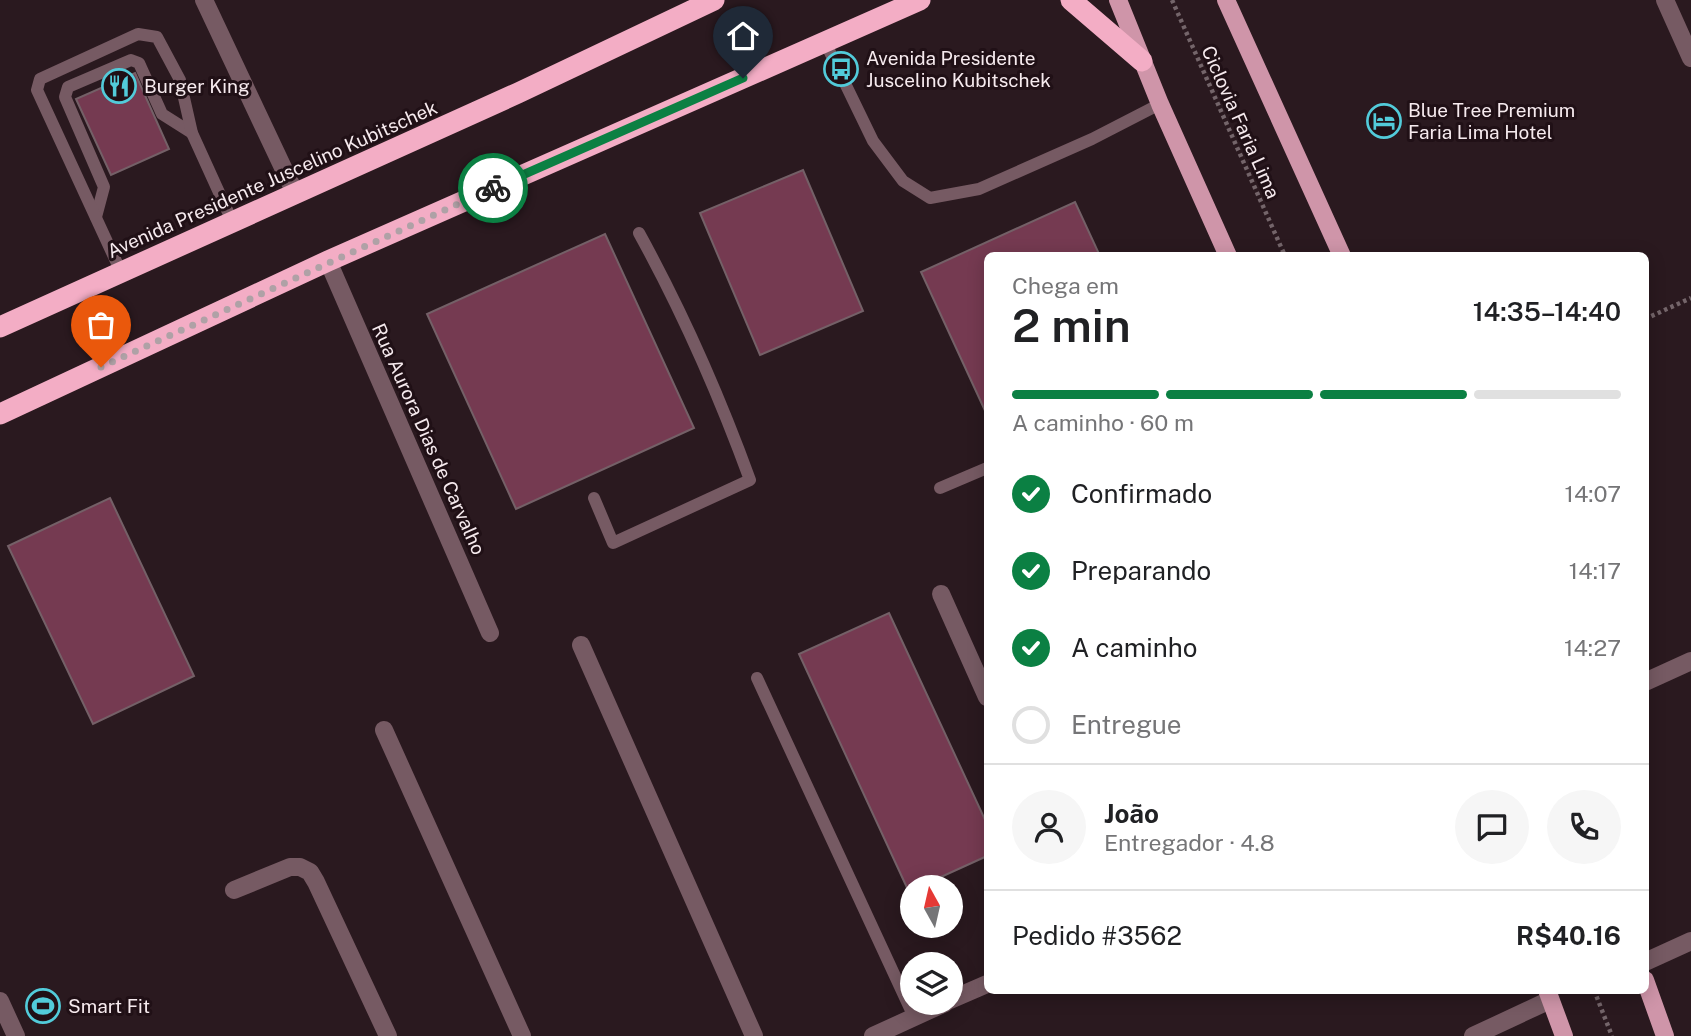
<!DOCTYPE html>
<html lang="pt">
<head>
<meta charset="utf-8">
<style>
	body { margin:0; font-family:"Public Sans",sans-serif; background:#f6f6f6; color:#202124; height:100vh; display:flex; flex-direction:column; font-size:26px; white-space:nowrap }
	* { box-sizing:border-box; margin:0 }
	p { font-size:23px; color:#757577 }
	.icon { flex:none; width:38px; height:38px; fill:none; stroke:currentColor; stroke-width:2; stroke-linecap:round; stroke-linejoin:round }
	.map { position:relative; flex:1; overflow:hidden }
	.side { position:absolute; left:984px; top:252px; width:665px; height:742px; display:flex; flex-direction:column; background:#fff; border-radius:10px; box-shadow:0 4px 18px #0003 }
	.side>* { flex:none }
	.needle { width:46px; rotate:352deg }
	.controls { position:absolute; left:900px; top:875px; display:grid; gap:14px }
	.controls a { display:grid; place-items:center; width:63px; height:63px; border-radius:50%; background:#fff; box-shadow:0 4px 18px #0003; font-size:35px }
	.pin { position:absolute; display:grid; place-items:center; width:60px; height:60px; color:#fff; margin:-72px -30px; border-radius:50% 50% 50% 0; rotate:-45deg; box-shadow:0 0 7px #0007 }
	.pin .icon { rotate:45deg }
	.courier { position:absolute; display:grid; place-items:center; width:70px; height:70px; margin:-35px; border:5px solid #0b8043; border-radius:50%; background:#fff; color:#222; box-shadow:0 2px 9px #0007 }
	.summary em { font-style:normal; font-weight:600 }
	.summary div { display:flex; flex-direction:column-reverse }
	.summary { display:flex; align-items:center; justify-content:space-between; height:119px; padding:0 28px }
	h1 { font-size:46px; font-weight:600; line-height:52px }
	.bar { display:grid; grid-template-columns:repeat(4,1fr); gap:10px 7px; align-content:center; height:84px; padding:0 28px }
	.bar i { height:9px; border-radius:5px; background:#e0e0e0 }
	.bar .on { background:#0b8043 }
	.bar p { grid-column:span 4 }
	.line { display:flex; align-items:center; gap:18px; padding:0 28px; border-top:2px solid #e0e0e0 }
	.line div { flex:1 }
	.round { display:grid; place-items:center; flex:none; width:74px; height:74px; border-radius:37px; background:#f6f6f6 }
	ol { padding:0 28px; list-style:none }
	li { display:flex; align-items:center; gap:21px; height:77px }
	li p { margin-inline-start:auto }
	li .icon { padding:7px; border-radius:50%; background:#0b8043; color:#fff; stroke-width:4 }
	li:last-child { color:#757577 }
	li i { width:38px; height:38px; border:4px solid #e0e0e0; border-radius:50% }
	.map>svg:first-child { display:block }
	.building { fill:#753a51; stroke:#746067; stroke-width:2 }
	.lines { fill:none; stroke-linecap:round; stroke-linejoin:round }
	.path { stroke:#74656a; stroke-width:4.5; stroke-dasharray:3.5 3.5; stroke-linecap:butt }
	.lane { stroke:#765a63; stroke-width:12 }
	.street { stroke:#765a63; stroke-width:18 }
	.primary { stroke:#cf95a9; stroke-width:18 }
	.highway { stroke:#f3adc5; stroke-width:21 }
	.done { stroke:#afa1a6; stroke-width:7; stroke-dasharray:0 12.6 }
	.route { stroke:#0b8043; stroke-width:9 }
	.labels { text-anchor:middle; stroke-width:6; stroke-linejoin:round; paint-order:stroke }
	.poi-label { font-size:19px; fill:#f6eaee; stroke:#201016; text-anchor:start }
	.street-label { font-size:19px; fill:#f6eaee; stroke:#201016 }
</style>
</head>
<body>
<div class="map">
<svg width="1691" height="1036" viewBox="0 0 1691 1036">
	<rect width="100%" height="100%" fill="#2a191f"/>
	<g class="building">
		<polygon points="135,73 169,149 111,175 76,99"/>
		<polygon points="803,170 863,311 760,355 700,213"/>
		<polygon points="1075,202 1100,256 987,256 987,415 921,272"/>
		<polygon points="605,234 694,428 516,509 427,314"/>
		<polygon points="110,498 194,676 93,724 8,546"/>
		<polygon points="889,613 987,824 987,856 919,887 912,887 909,892 799,654"/>
	</g>
	<g class="lines">
		<g class="path">
			<polyline points="1172,0 1285,256"/>
			<polyline points="1645,319 1691,298"/>
			<polyline points="1594,990 1612,1036"/>
		</g>
		<g class="lane">
			<polyline points="825,42 873,141 903,181 930,198 979,189 1092,139 1160,104"/>
			<polyline points="96,217 104,187 65,97 68,87 131,60 139,63 162,114 192,133"/>
			<polyline points="121,272 37,90 40,79 138,34 157,37 180,80 192,133 232,221"/>
			<polyline points="940,488 987,468"/>
			<path d="M594 498 613 543 750 480C719 395 683 313 639 233"/>
			<polyline points="757,678 914,1017"/>
		</g>
		<g class="street">
			<polyline points="204,0 295,193"/>
			<polyline points="1665,0 1691,58"/>
			<polyline points="328,261 490,633"/>
			<polyline points="941,594 987,697"/>
			<polyline points="581,645 754,1036"/>
			<polyline points="1645,682 1691,661"/>
			<polyline points="384,730 522,1036"/>
			<polyline points="234,890 290,867 300,867 310,872 316,882 388,1036"/>
			<polyline points="1645,962 1691,941"/>
			<polyline points="950,1000 987,984"/>
			<polyline points="0,1001 16,1036"/>
			<polyline points="873,1036 945,1003"/>
			<polyline points="1473,1036 1550,1000"/>
		</g>
		<g class="primary">
			<polyline points="1118,0 1160,104 1228,256"/>
			<polyline points="1226,0 1342,256"/>
			<polyline points="1645,980 1665,1036"/>
			<polyline points="1547,990 1564,1036"/>
		</g>
		<g class="highway">
			<polyline points="1071,0 1142,61"/>
			<polyline points="0,327 518,93 714,0"/>
			<polyline points="0,414 328,261 920,0"/>
		</g>
	</g>
	<g class="lines">
		<polyline class="done" points="101,367 493,188"/>
		<polyline class="route" points="493,188 743,78"/>
	</g>
	<defs>
		<g id="bus-ring" transform="scale(1.75)"><circle r="9.5" fill="#201016" stroke="#52cbda" stroke-width="1.5"/><path d="M-5-6H5V4H4V6H2V4H-2V6H-4V4H-5ZM-3.5-4V0h7V-4ZM-3.5 1.2v1.5H-2V1.2ZM2 1.2v1.5H3.5V1.2Z" fill="#52cbda"/></g>
		<g id="restaurant-ring" transform="scale(1.75)"><circle r="9.5" fill="#201016" stroke="#52cbda" stroke-width="1.5"/><path d="M-5-6h1v4h1v-4h1v4h1v-4h1v5L-1.5 .5V6h-2V.5L-5-1ZM5-6V6H3V1.5H1.5Q1.5-4 5-6Z" fill="#52cbda"/></g>
		<g id="hotel-ring" transform="scale(1.75)"><circle r="9.5" fill="#201016" stroke="#52cbda" stroke-width="1.5"/><path d="M-6-4.5h1.5V1H6V5H4.5V3h-9V5H-6ZM-4 0a1.8 1.8 0 1 1 3.6 0ZM.5 0V-2.5h3Q6-2.5 6 0Z" fill="#52cbda"/></g>
		<g id="stadium-ring" transform="scale(1.75)"><circle r="9.5" fill="#201016" stroke="#52cbda" stroke-width="1.5"/><path d="M0-5a6.5 5 0 1 0 0 10a6.5 5 0 1 0 0-10ZM-3.5-1.8h7v3.6h-7Z" fill="#52cbda"/></g>
	</defs>
	<g fill-rule="evenodd">
		<use href="#bus-ring" x="841" y="69"/>
		<use href="#restaurant-ring" x="119" y="86"/>
		<use href="#hotel-ring" x="1384" y="121"/>
		<use href="#stadium-ring" x="43" y="1006"/>
	</g>
	<g class="labels">
		<g class="poi-label">
			<text x="866" y="65">Avenida Presidente<tspan x="866" dy="22">Juscelino Kubitschek</tspan></text>
			<text x="144" y="93">Burger King</text>
			<text x="1408" y="117">Blue Tree Premium<tspan x="1408" dy="22">Faria Lima Hotel</tspan></text>
			<text x="68" y="1013">Smart Fit</text>
		</g>
		<g class="street-label">
			<text transform="translate(1241 122) rotate(66)" y="7">Ciclovia Faria Lima</text>
			<text transform="translate(272 179) rotate(-24)" y="7">Avenida Presidente Juscelino Kubitschek</text>
			<text transform="translate(429 439) rotate(66)" y="7">Rua Aurora Dias de Carvalho</text>
		</g>
	</g>
</svg>
<div class="controls">
<a><svg class="needle" viewBox="-14 -14 28 28"><path d="M0-13l5 13h-10z" fill="#e53935"/><path d="M0 13l5-13h-10z" fill="#757577"/></svg></a>
<a><svg class="icon" aria-label="layers" viewBox="0 0 24 24"><path d="M12 4l9 5-9 5-9-5zM3 14l9 5 9-5"/></svg></a>
</div>
<div class="pin" style="left:101px;top:367px;background:#ea580c"><svg class="icon" aria-label="bag" viewBox="0 0 24 24"><path d="M5 8h14l-1 12H6zM9 8a3 3 0 0 1 6 0"/></svg></div>
<div class="pin" style="left:743px;top:78px;background:#1f2937"><svg class="icon" aria-label="home" viewBox="0 0 24 24"><path d="M3 11l9-7 9 7M6 9v11h12V9"/></svg></div>
<div class="courier" style="left:493px;top:188px"><svg class="icon" aria-label="bike" viewBox="0 0 24 24"><circle cx="6" cy="16" r="4"/><circle cx="18" cy="16" r="4"/><path d="M6 16l4-8h5l3 8M10 8l3 8H6M13 5h3"/></svg></div>
<section class="side">
<div class="summary"><div><h1>2 min</h1><p>Chega em</p></div><em>14:35–14:40</em></div>
<div class="bar"><i class="on"></i><i class="on"></i><i class="on"></i><i></i><p>A caminho · 60 m</p></div>
<ol>
<li><svg class="icon" aria-label="check" viewBox="0 0 24 24"><path d="M5 12l5 5 9-10"/></svg>Confirmado<p>14:07</p></li>
<li><svg class="icon" aria-label="check" viewBox="0 0 24 24"><path d="M5 12l5 5 9-10"/></svg>Preparando<p>14:17</p></li>
<li><svg class="icon" aria-label="check" viewBox="0 0 24 24"><path d="M5 12l5 5 9-10"/></svg>A caminho<p>14:27</p></li>
<li><i></i>Entregue</li>
</ol>
<div class="line" style="height:126px"><a class="round"><svg class="icon" aria-label="person" viewBox="0 0 24 24"><circle cx="12" cy="8" r="4"/><path d="M4 21q1-7 8-7t8 7"/></svg></a><div><b>João</b><p>Entregador · 4.8</p></div><a class="round"><svg class="icon" aria-label="chat" viewBox="0 0 24 24"><path d="M4 5h16v11H9l-5 4z"/></svg></a><a class="round"><svg class="icon" aria-label="phone" viewBox="0 0 24 24"><path d="M5 4h4l2 5-3 2q2 4 5 5l2-3 5 2v4C11 20 4 13 5 4z"/></svg></a></div>
<div class="line" style="height:91px"><div>Pedido #3562</div><b>R$40.16</b></div>
</section>
</div>
</body>
</html>
